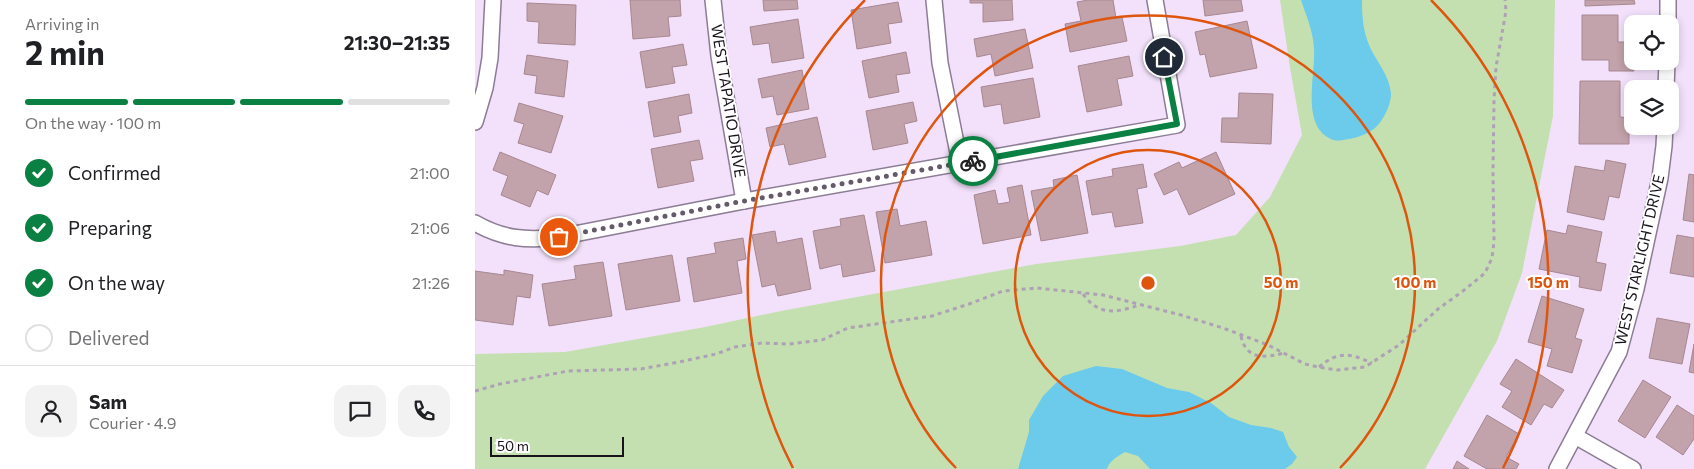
<!DOCTYPE html>
<html lang="en">
<head>
<meta charset="utf-8">
<style>
	body { margin:0; font-family:Commissioner,sans-serif; background:#f2f2f2; color:#202124; height:100vh; display:flex; flex-direction:column; font-size:19px; white-space:nowrap }
	* { box-sizing:border-box; margin:0 }
	p { font-size:16px; color:#757577 }
	.icon { flex:none; width:28px; height:28px; fill:none; stroke:currentColor; stroke-width:2; stroke-linecap:round; stroke-linejoin:round }
	.map { position:relative; flex:1; overflow:hidden }
	.panel { display:flex; flex-direction:column; background:#fff; width:475px }
	.panel>* { flex:none }
	.fabs { position:absolute; left:1149px; top:15px; display:grid; gap:10px }
	.fabs a { display:grid; place-items:center; width:55px; height:55px; border-radius:10px; background:#fff; box-shadow:0 2px 8px #0003; font-size:25px }
	.scale { position:absolute; left:15px; bottom:12px; width:134px; box-sizing:border-box; padding-left:5px; border:2px solid #18121b; border-top:0; font-size:14px; line-height:18px; white-space:nowrap; color:#18121b; -webkit-text-stroke:4px #fff; paint-order:stroke }
	.pin { position:absolute; display:grid; place-items:center; width:42px; height:42px; color:#fff; margin:-21px; border:2px solid #fff; border-radius:50%; box-shadow:0 1px 5px #0007 }
	.courier { position:absolute; display:grid; place-items:center; width:50px; height:50px; margin:-25px; border:4px solid #0b8043; border-radius:50%; background:#fff; color:#222; box-shadow:0 1px 6px #0007 }
	.head em { font-style:normal; font-weight:700 }
	.head div { display:flex; flex-direction:column-reverse }
	.head { display:flex; align-items:center; justify-content:space-between; height:85px; padding:0 25px }
	h1 { font-size:32px; font-weight:700; line-height:38px }
	.bar { display:grid; grid-template-columns:repeat(4,1fr); gap:8px 5px; align-content:center; height:60px; padding:0 25px }
	.bar i { height:6px; border-radius:4px; background:#e0e0e0 }
	.bar .on { background:#0b8043 }
	.bar p { grid-column:span 4 }
	.line { display:flex; align-items:center; gap:12px; padding:0 25px; border-top:1px solid #e0e0e0 }
	.line div { flex:1 }
	.round { display:grid; place-items:center; flex:none; width:52px; height:52px; border-radius:15px; background:#f2f2f2 }
	ol { padding:0 25px; list-style:none }
	li { display:flex; align-items:center; gap:15px; height:55px }
	li p { margin-inline-start:auto }
	li .icon { padding:5px; border-radius:50%; background:#0b8043; color:#fff; stroke-width:4 }
	li:last-child { color:#757577 }
	li i { width:28px; height:28px; border:2px solid #e0e0e0; border-radius:50% }
	main { display:flex; flex:1; min-height:0 }
	.map>svg:first-child { display:block }
	.green { fill:#c4e0b0 }
	.water { fill:#6ccaeb }
	.building { fill:#c2a2ab; stroke:#a78791 }
	.lines { fill:none; stroke-linecap:round; stroke-linejoin:round }
	.minor-casing { stroke:#8c7c94; stroke-width:18 }
	.path { stroke:#afa1b5; stroke-width:3; stroke-dasharray:4 4; stroke-linecap:butt }
	.minor { stroke:#fff; stroke-width:15 }
	.done { stroke:#655a69; stroke-width:5; stroke-dasharray:0 9 }
	.route { stroke:#0b8043; stroke-width:6 }
	.ring { fill:none; stroke:#de550d; stroke-width:2.5 }
	.labels { text-anchor:middle; stroke-width:4; stroke-linejoin:round; paint-order:stroke }
	.street-label { font-size:15px; fill:#18121b; stroke:#fff }
	.centre { fill:#de550d; stroke:#fff; stroke-width:2.5 }
	.ring-label { font-size:15px; text-anchor:middle; font-weight:bold; fill:#de550d; stroke:#fff; stroke-width:4; stroke-linejoin:round; paint-order:stroke }
</style>
</head>
<body>
<main>
<section class="panel">
<div class="head"><div><h1>2 min</h1><p>Arriving in</p></div><em>21:30–21:35</em></div>
<div class="bar"><i class="on"></i><i class="on"></i><i class="on"></i><i></i><p>On the way · 100 m</p></div>
<ol>
<li><svg class="icon" aria-label="check" viewBox="0 0 24 24"><path d="M5 12l5 5 9-10"/></svg>Confirmed<p>21:00</p></li>
<li><svg class="icon" aria-label="check" viewBox="0 0 24 24"><path d="M5 12l5 5 9-10"/></svg>Preparing<p>21:06</p></li>
<li><svg class="icon" aria-label="check" viewBox="0 0 24 24"><path d="M5 12l5 5 9-10"/></svg>On the way<p>21:26</p></li>
<li><i></i>Delivered</li>
</ol>
<div class="line" style="height:90px"><a class="round"><svg class="icon" aria-label="person" viewBox="0 0 24 24"><circle cx="12" cy="8" r="4"/><path d="M4 21q1-7 8-7t8 7"/></svg></a><div><b>Sam</b><p>Courier · 4.9</p></div><a class="round"><svg class="icon" aria-label="chat" viewBox="0 0 24 24"><path d="M4 5h16v11H9l-5 4z"/></svg></a><a class="round"><svg class="icon" aria-label="phone" viewBox="0 0 24 24"><path d="M5 4h4l2 5-3 2q2 4 5 5l2-3 5 2v4C11 20 4 13 5 4z"/></svg></a></div>
</section>
<div class="map">
<svg width="1219" height="469" viewBox="0 0 1219 469">
	<rect width="100%" height="100%" fill="#f3e1fb"/>
	<polygon class="green" points="805,0 1080,0 1078,116 1047,273 1022,341 950,469 0,469 0,354 90,352 230,327 306,311 561,264 705,246 761,235 795,197 827,135 815,68"/>
	<g class="water">
		<path d="M826 0H887C887 16 888 30 894 45 901 61 915 76 916 94 916 105 908 121 900 128 890 136 880 138 868 140 863 141 859 141 854 138 826 123 841 73 839 48 838 31 831 15 826 0Z"/>
		<path d="M621 366 647 369 692 388 714 392 736 403 754 417 776 425 796 428 808 432 814 447 822 457 817 464 810 469H675L663 456 650 452C643 456 634 461 632 469H543L554 432V420L568 396 588 376Z"/>
	</g>
	<g class="building">
		<polygon points="155,0 205,0 206,16 193,17 195,36 158,39"/>
		<polygon points="288,0 322,0 323,9 289,11"/>
		<polygon points="495,0 537,0 538,20 508,22 508,3 495,3"/>
		<polygon points="613,0 638,0 641,18 647,17 652,41 595,52 590,24 606,21 602,2"/>
		<polygon points="728,0 766,0 768,11 730,16"/>
		<polygon points="1110,0 1159,0 1160,4 1110,6"/>
		<polygon points="423,2 427,22 413,24 416,43 382,49 376,10"/>
		<polygon points="52,3 101,5 100,45 63,43 64,22 52,21"/>
		<polygon points="1107,15 1143,15 1143,42 1158,42 1159,71 1134,71 1134,60 1107,60"/>
		<polygon points="323,19 329,58 297,63 294,43 278,45 275,27"/>
		<polygon points="772,21 782,68 735,77 730,54 725,55 720,32"/>
		<polygon points="550,29 558,68 520,76 516,54 502,57 499,39"/>
		<polygon points="208,44 212,65 197,67 200,83 171,88 165,52"/>
		<polygon points="431,52 435,73 421,75 424,92 394,98 387,61"/>
		<polygon points="52,55 93,61 89,97 60,93 62,76 49,74"/>
		<polygon points="654,56 658,76 642,79 647,105 612,112 603,66"/>
		<polygon points="327,70 334,109 302,115 298,96 287,98 283,79"/>
		<polygon points="558,78 565,117 529,124 526,104 509,107 506,87"/>
		<polygon points="1105,81 1145,81 1145,117 1154,118 1154,144 1104,144"/>
		<polygon points="764,93 798,94 796,144 746,142 747,118 763,118"/>
		<polygon points="214,94 217,113 203,116 206,132 179,137 173,102"/>
		<polygon points="438,102 442,121 429,124 433,143 398,150 391,111"/>
		<polygon points="44,103 88,116 76,153 43,143 49,124 39,121"/>
		<polygon points="342,117 351,157 314,165 309,144 295,147 291,128"/>
		<polygon points="224,140 228,159 215,161 219,181 183,188 176,149"/>
		<polygon points="25,152 81,175 73,195 62,190 55,207 26,195 33,176 18,170"/>
		<polygon points="741,152 760,194 714,215 702,189 689,195 679,174 704,162 707,168"/>
		<polygon points="1131,160 1151,164 1144,198 1134,196 1129,220 1092,212 1100,166 1129,171"/>
		<polygon points="668,164 672,187 662,189 668,223 640,227 637,212 617,215 611,181 638,176 637,169"/>
		<polygon points="1214,174 1219,175 1219,222 1208,220"/>
		<polygon points="602,175 613,233 566,241 556,191 579,187 578,180"/>
		<polygon points="547,185 556,235 508,244 499,195 520,190 523,204 535,202 532,188"/>
		<polygon points="422,209 425,226 451,221 457,255 410,263 401,212"/>
		<polygon points="389,215 400,271 368,277 366,264 345,269 338,231 366,226 365,219"/>
		<polygon points="1093,225 1127,232 1121,262 1131,264 1126,291 1104,287 1105,277 1064,269 1072,230 1091,234"/>
		<polygon points="300,231 302,243 327,238 336,289 303,296 300,284 287,287 277,235"/>
		<polygon points="1202,235 1219,238 1219,277 1195,273"/>
		<polygon points="268,238 271,259 262,261 267,293 219,302 212,258 241,253 239,243"/>
		<polygon points="197,255 205,301 151,310 143,264"/>
		<polygon points="128,262 137,316 74,326 67,284 101,279 99,266"/>
		<polygon points="29,270 58,275 55,298 42,296 38,325 0,320 0,271 29,275"/>
		<polygon points="1067,296 1109,309 1100,338 1107,340 1097,373 1072,366 1077,349 1053,342"/>
		<polygon points="1182,318 1215,324 1207,364 1174,358"/>
		<polygon points="1219,344 1219,373 1214,372"/>
		<polygon points="1041,359 1089,390 1077,408 1069,404 1056,425 1027,407 1037,391 1025,384"/>
		<polygon points="1168,380 1196,397 1170,438 1143,421"/>
		<polygon points="1202,405 1219,416 1219,439 1208,455 1181,437"/>
		<polygon points="1012,415 1044,434 1031,457 1044,464 1041,469 1012,469 989,456"/>
		<polygon points="982,461 994,469 978,469"/>
	</g>
	<g class="lines">
		<g class="minor-casing">
			<g id="minor">
				<polyline points="238,0 244,56 269,201"/>
				<polyline points="459,0 465,63 485,163"/>
				<polyline points="1193,24 1193,0"/>
				<polyline points="1191,89 1192,61"/>
				<polyline points="0,122 10,88 15,58 18,0"/>
				<path d="M0 223C28 239 52 241 84 237L269 201 702 125 680 0"/>
				<polyline points="1100,436 1158,469"/>
				<polyline points="1082,469 1144,352 1161,289 1185,178 1189,146 1190,126"/>
			</g>
		</g>
		<g class="path">
			<path d="M608 294C624 316 641 313 664 305"/>
			<path d="M766 336C771 360 790 358 809 353"/>
			<path d="M844 367C863 351 875 353 897 363"/>
			<polyline points="0,391 25,384 93,371 166,369 204,362 241,354 260,347 287,343 314,344 347,340 373,328 457,316 494,304 528,291 562,288 628,295 706,315 748,328 793,345 830,364 843,367 862,370 890,367 924,345 963,309 988,291 1010,273 1017,258 1019,242 1018,171 1019,100 1021,67 1031,11 1030,0"/>
		</g>
		<use href="#minor" class="minor"/>
	</g>
	<g class="lines">
		<polyline class="done" points="84,237 269,201 498,161"/>
		<polyline class="route" points="498,161 702,124 689,57"/>
	</g>
	<g class="ring">
		<circle cx="673" cy="283" r="133"/>
		<path d="M481 468A267 267 0 1 1 865 468"/>
		<path d="M318 468A400 400 0 0 1 390 0M956 0A400 400 0 0 1 1028 468"/>
	</g>
	<g class="labels">
		<g class="street-label">
			<text transform="translate(253 101) rotate(81)" y="5">WEST TAPATIO DRIVE</text>
			<text transform="translate(1165 260) rotate(-77)" y="5">WEST STARLIGHT DRIVE</text>
		</g>
	</g>
	<circle cx="673" cy="283" r="8" class="centre"/>
	<g class="ring-label">
		<text x="806" y="288">50 m</text>
		<text x="940" y="288">100 m</text>
		<text x="1073" y="288">150 m</text>
	</g>
</svg>
<div class="fabs">
<a><svg class="icon" aria-label="locate" viewBox="0 0 24 24"><circle cx="12" cy="12" r="6"/><path d="M12 2v4M12 18v4M2 12h4M18 12h4"/></svg></a>
<a><svg class="icon" aria-label="layers" viewBox="0 0 24 24"><path d="M12 4l9 5-9 5-9-5zM3 14l9 5 9-5"/></svg></a>
</div>
<div class="scale">50 m</div>
<div class="pin" style="left:84px;top:237px;background:#ea580c"><svg class="icon" aria-label="bag" viewBox="0 0 24 24"><path d="M5 8h14l-1 12H6zM9 8a3 3 0 0 1 6 0"/></svg></div>
<div class="pin" style="left:689px;top:57px;background:#1f2937"><svg class="icon" aria-label="home" viewBox="0 0 24 24"><path d="M3 11l9-7 9 7M6 9v11h12V9"/></svg></div>
<div class="courier" style="left:498px;top:161px"><svg class="icon" aria-label="bike" viewBox="0 0 24 24"><circle cx="6" cy="16" r="4"/><circle cx="18" cy="16" r="4"/><path d="M6 16l4-8h5l3 8M10 8l3 8H6M13 5h3"/></svg></div>
</div>
</main>
</body>
</html>
